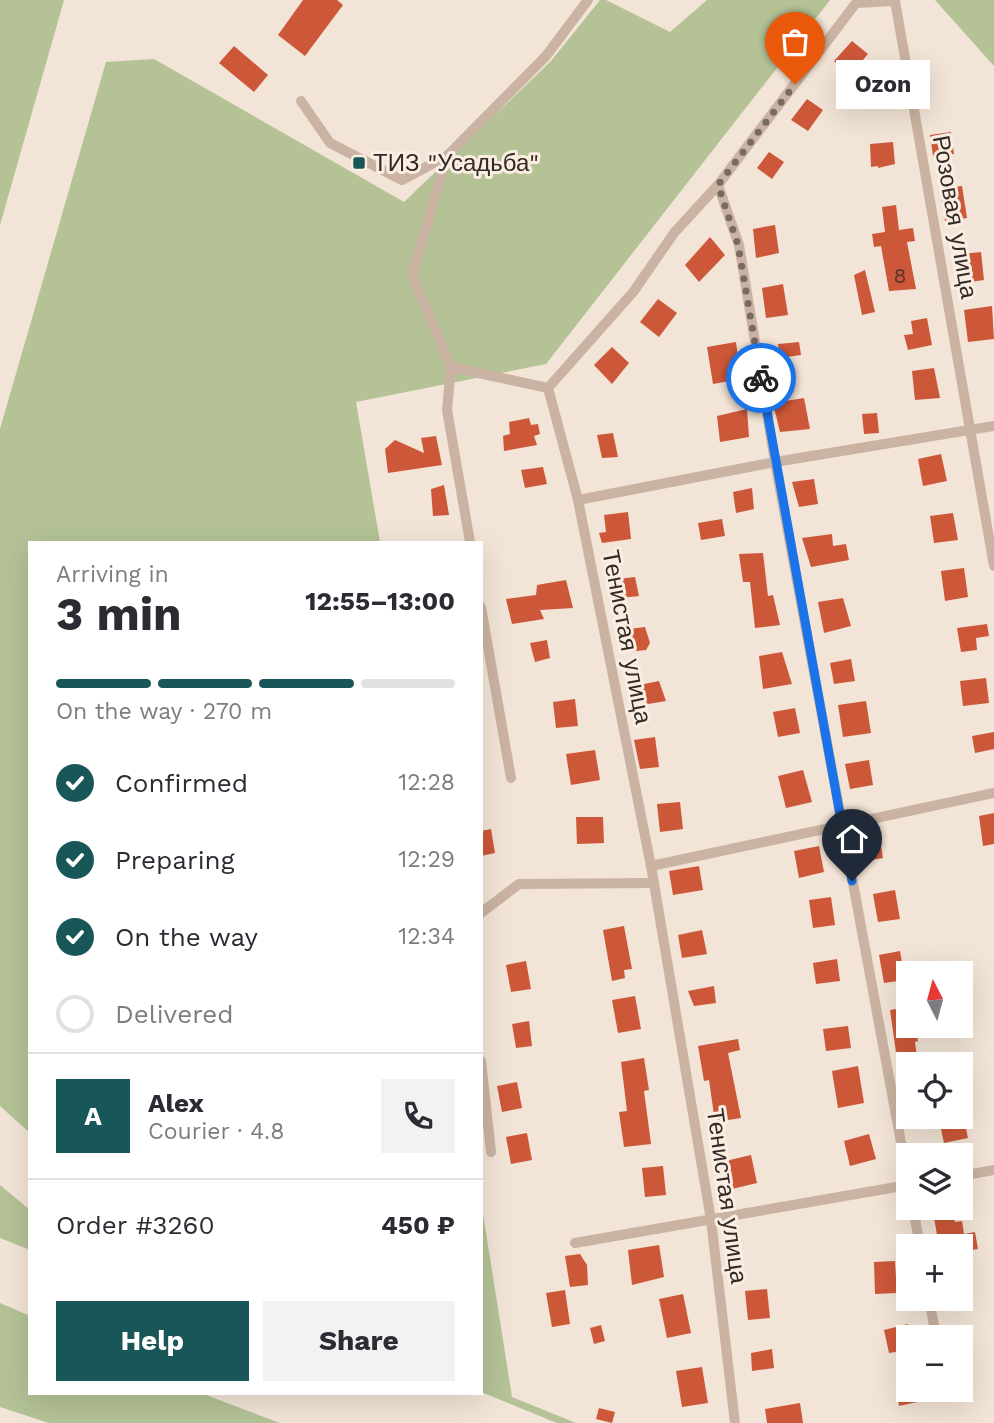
<!DOCTYPE html>
<html lang="en">
<head>
<meta charset="utf-8">
<style>
	body { margin:0; font-family:"Work Sans",sans-serif; background:#f2f2f3; color:#2b2b33; height:100vh; display:flex; flex-direction:column; font-size:26px; white-space:nowrap }
	* { box-sizing:border-box; margin:0 }
	p { font-size:23px; color:#7c7c81 }
	.icon { flex:none; width:38px; height:38px; fill:none; stroke:currentColor; stroke-width:2; stroke-linecap:round; stroke-linejoin:round }
	.map { position:relative; flex:1; overflow:hidden }
	.panel { position:absolute; left:28px; top:541px; width:455px; height:854px; display:flex; flex-direction:column; background:#fff; border-radius:0px; box-shadow:0 7px 28px #0002 }
	.panel>* { flex:none }
	.needle { width:46px; rotate:354deg }
	.tools { position:absolute; left:896px; top:961px; display:grid; gap:14px }
	.tools a { display:grid; place-items:center; width:77px; height:77px; border-radius:0px; background:#fff; box-shadow:0 7px 28px #0002; font-size:35px }
	.pin { position:absolute; display:grid; place-items:center; width:60px; height:60px; color:#fff; margin:-72px -30px; border-radius:50% 50% 50% 0; rotate:-45deg; box-shadow:0 0 7px #0007 }
	.pin .icon { rotate:45deg }
	.courier { position:absolute; display:grid; place-items:center; width:70px; height:70px; margin:-35px; border:5px solid #1a73e8; border-radius:50%; background:#fff; color:#222; box-shadow:0 2px 9px #0007 }
	.bubble { position:absolute; height:49px; border-radius:0px; background:#fff; box-shadow:0 7px 28px #0002; font-size:23px; font-weight:700; line-height:49px; text-align:center }
	.summary em { font-style:normal; font-weight:700 }
	.summary div { display:flex; flex-direction:column-reverse }
	.summary { display:flex; align-items:center; justify-content:space-between; height:119px; padding:0 28px }
	h1 { font-size:46px; font-weight:700; line-height:52px }
	.bar { display:grid; grid-template-columns:repeat(4,1fr); gap:10px 7px; align-content:center; height:84px; padding:0 28px }
	.bar i { height:9px; border-radius:5px; background:#e1e1e2 }
	.bar .on { background:#185658 }
	.bar p { grid-column:span 4 }
	.line { display:flex; align-items:center; gap:18px; padding:0 28px; border-top:2px solid #e1e1e2 }
	.line div { flex:1 }
	.round { display:grid; place-items:center; flex:none; width:74px; height:74px; border-radius:0px; background:#f2f2f3 }
	ol { padding:0 28px; list-style:none }
	li { display:flex; align-items:center; gap:21px; height:77px }
	li p { margin-inline-start:auto }
	li .icon { padding:7px; border-radius:50%; background:#185658; color:#fff; stroke-width:4 }
	li:last-child { color:#7c7c81 }
	li i { width:38px; height:38px; border:4px solid #e1e1e2; border-radius:50% }
	.action { display:flex; gap:14px; margin-top:auto; padding:14px 28px }
	.action a { flex:1; height:80px; border-radius:0px; background:#185658; color:#fff; font-size:28px; font-weight:700; line-height:80px; text-align:center }
	.action a+a { background:#f2f2f3; color:#2b2b33 }
	.map>svg:first-child { display:block }
	.green { fill:#b4c296 }
	.building { fill:#cd5839 }
	.lines { fill:none; stroke-linecap:round; stroke-linejoin:round }
	.minor { stroke:#cab3a2; stroke-width:10 }
	.done { stroke:#776a63; stroke-width:7; stroke-dasharray:0 12.6 }
	.route { stroke:#1a73e8; stroke-width:9 }
	.poi-dot { fill:#185658; stroke:#faeee2; stroke-width:2.5 }
	.labels { text-anchor:middle; stroke-width:6; stroke-linejoin:round; paint-order:stroke }
	.number-label { font-size:21px; fill:#5b352a }
	.poi-label { font-size:24px; fill:#352925; stroke:#faeee2; text-anchor:start }
	.street-label { font-size:24px; fill:#352925; stroke:#faeee2 }
</style>
</head>
<body>
<div class="map">
<svg width="994" height="1423" viewBox="0 0 994 1423">
	<rect width="100%" height="100%" fill="#f2e4d6"/>
	<g class="green">
		<polygon points="0,0 64,0 0,225"/>
		<polygon points="600,0 606,0 670,32 707,0 830,0 546,364 356,402 380,542 30,542 30,1133 0,1106 0,429 106,62 154,59 404,202 551,61"/>
		<polygon points="935,0 994,0 994,66"/>
		<polygon points="0,1185 30,1210 30,1250 0,1238"/>
		<polygon points="481,1201 512,1397 576,1423 557,1423 481,1392"/>
		<polygon points="0,1303 30,1316 30,1393 201,1393 280,1423 49,1423 0,1407"/>
	</g>
	<g class="building">
		<polygon points="303,0 337,0 343,5 305,56 278,35"/>
		<polygon points="852,41 868,54 850,75 834,61"/>
		<polygon points="234,46 268,75 254,92 219,63"/>
		<polygon points="807,99 823,110 808,131 791,120"/>
		<polygon points="951,132 954,154 933,156 930,135"/>
		<polygon points="893,142 895,164 878,168 878,166 871,167 870,144"/>
		<polygon points="769,152 784,162 772,179 757,168"/>
		<polygon points="962,186 967,218 945,221 940,189"/>
		<polygon points="896,205 899,230 913,228 915,241 907,242 916,289 889,291 881,246 874,247 872,234 885,232 882,207"/>
		<polygon points="775,225 779,253 756,258 753,229"/>
		<polygon points="710,237 725,255 699,282 685,265"/>
		<polygon points="981,252 984,280 957,284 953,255"/>
		<polygon points="865,270 875,312 862,315 854,275"/>
		<polygon points="783,284 788,315 766,318 762,288"/>
		<polygon points="658,299 677,313 659,337 640,322"/>
		<polygon points="992,306 994,339 968,342 964,310"/>
		<polygon points="927,318 932,345 908,350 904,335 913,334 911,321"/>
		<polygon points="736,342 741,379 713,384 707,347"/>
		<polygon points="799,342 801,355 780,358 778,344"/>
		<polygon points="612,347 629,363 612,384 594,365"/>
		<polygon points="934,368 940,398 915,400 912,371"/>
		<polygon points="804,398 810,429 780,432 773,403"/>
		<polygon points="747,409 749,437 720,442 717,416"/>
		<polygon points="877,413 879,433 864,434 862,414"/>
		<polygon points="529,418 531,425 538,424 540,434 534,436 537,445 504,451 503,436 510,434 509,422"/>
		<polygon points="613,433 618,457 602,458 597,435"/>
		<polygon points="436,436 442,465 388,473 385,449 395,440 424,453 421,438"/>
		<polygon points="941,454 947,481 923,486 918,459"/>
		<polygon points="543,467 547,484 525,488 521,470"/>
		<polygon points="814,479 818,504 799,507 792,482"/>
		<polygon points="444,485 449,515 433,516 431,489"/>
		<polygon points="752,488 754,509 736,513 733,492"/>
		<polygon points="628,512 631,539 602,543 599,533 606,532 604,515"/>
		<polygon points="953,513 958,540 934,543 930,516"/>
		<polygon points="722,519 725,536 701,540 698,523"/>
		<polygon points="832,534 833,546 846,544 849,560 811,567 802,538"/>
		<polygon points="763,553 768,596 773,595 780,625 755,628 750,582 743,582 739,554"/>
		<polygon points="964,568 968,597 945,601 941,571"/>
		<polygon points="635,577 639,596 621,598 618,579"/>
		<polygon points="566,580 573,608 540,610 544,619 512,624 506,599 536,595 537,585"/>
		<polygon points="843,598 851,626 824,633 818,602"/>
		<polygon points="987,624 989,636 976,638 977,650 961,652 957,628"/>
		<polygon points="645,627 650,643 646,650 626,652 621,640 621,630"/>
		<polygon points="547,640 550,658 535,662 530,643"/>
		<polygon points="782,652 792,684 763,689 759,656"/>
		<polygon points="851,659 855,681 834,684 830,663"/>
		<polygon points="986,678 989,703 963,706 960,681"/>
		<polygon points="659,681 666,701 642,705 639,685"/>
		<polygon points="575,699 578,726 556,728 553,702"/>
		<polygon points="866,701 871,733 843,737 838,705"/>
		<polygon points="795,708 800,733 778,737 773,712"/>
		<polygon points="994,732 994,749 975,753 972,736"/>
		<polygon points="655,737 659,767 640,769 634,740"/>
		<polygon points="595,750 600,780 571,785 566,754"/>
		<polygon points="869,760 873,785 850,789 845,764"/>
		<polygon points="803,770 812,802 786,808 778,776"/>
		<polygon points="680,802 683,829 660,832 657,804"/>
		<polygon points="994,813 994,844 983,846 979,816"/>
		<polygon points="576,817 603,817 604,843 577,844"/>
		<polygon points="491,829 495,853 481,856 481,831"/>
		<polygon points="880,840 883,858 865,861 862,843"/>
		<polygon points="819,846 824,872 799,878 794,851"/>
		<polygon points="699,866 703,890 673,895 669,871"/>
		<polygon points="895,890 900,919 878,922 873,894"/>
		<polygon points="831,897 835,925 813,928 809,900"/>
		<polygon points="624,926 632,969 624,970 625,978 612,981 603,930"/>
		<polygon points="702,930 707,954 682,958 678,935"/>
		<polygon points="900,951 905,980 884,983 879,955"/>
		<polygon points="837,959 840,981 816,984 813,963"/>
		<polygon points="526,961 531,989 511,992 506,965"/>
		<polygon points="714,986 716,1003 694,1006 688,991"/>
		<polygon points="635,996 641,1029 618,1033 612,1000"/>
		<polygon points="908,1007 908,1026 916,1026 918,1041 915,1042 918,1064 908,1064 908,1101 903,1102 890,1010"/>
		<polygon points="529,1021 532,1046 516,1048 512,1024"/>
		<polygon points="848,1026 851,1048 826,1051 823,1029"/>
		<polygon points="738,1039 740,1050 728,1053 741,1118 715,1122 709,1080 704,1081 698,1046"/>
		<polygon points="644,1058 649,1090 644,1091 651,1144 624,1147 619,1112 627,1111 621,1062"/>
		<polygon points="858,1066 864,1103 838,1108 832,1071"/>
		<polygon points="517,1082 522,1108 502,1112 497,1086"/>
		<polygon points="963,1114 968,1138 944,1143 939,1120 961,1116"/>
		<polygon points="527,1133 532,1160 511,1164 506,1137"/>
		<polygon points="869,1134 876,1159 850,1166 844,1141"/>
		<polygon points="751,1155 757,1183 728,1190 721,1162"/>
		<polygon points="663,1166 666,1195 645,1197 642,1168"/>
		<polygon points="953,1208 955,1222 962,1221 964,1234 975,1232 978,1249 961,1252 961,1246 939,1246 933,1212"/>
		<polygon points="659,1245 664,1277 632,1285 628,1250"/>
		<polygon points="580,1254 587,1265 588,1285 570,1287 565,1256"/>
		<polygon points="895,1261 897,1293 875,1294 874,1262"/>
		<polygon points="767,1289 770,1318 748,1320 745,1291"/>
		<polygon points="565,1290 570,1324 552,1327 546,1293"/>
		<polygon points="683,1294 691,1333 667,1338 659,1299"/>
		<polygon points="908,1324 910,1337 908,1337 908,1350 889,1353 884,1330"/>
		<polygon points="601,1325 605,1341 594,1344 590,1328"/>
		<polygon points="772,1349 774,1368 752,1371 751,1353"/>
		<polygon points="702,1367 708,1403 682,1407 676,1371"/>
		<polygon points="908,1382 908,1390 920,1390 922,1401 899,1406 896,1384"/>
		<polygon points="800,1403 803,1423 767,1423 765,1409"/>
		<polygon points="599,1408 615,1412 612,1423 596,1419"/>
	</g>
	<g class="lines">
		<g class="minor">
			<polyline points="301,101 330,143 402,180 447,156 546,56 588,0"/>
			<polyline points="447,156 412,275 451,367 548,388"/>
			<polyline points="718,185 739,245 775,462 908,1180"/>
			<polyline points="451,367 447,410 470,542"/>
			<polyline points="548,388 634,291 674,233 718,185 856,3 895,1 994,566"/>
			<polyline points="548,388 578,500 651,866 711,1220 735,1423"/>
			<polyline points="578,500 775,462 994,426"/>
			<polyline points="481,607 511,778"/>
			<polyline points="651,866 994,793"/>
			<polyline points="481,913 519,884 654,883"/>
			<polyline points="481,1061 491,1152"/>
			<polyline points="961,1176 994,1170"/>
			<polyline points="913,1208 920,1246"/>
			<polyline points="575,1243 908,1185"/>
			<polyline points="929,1298 936,1337"/>
		</g>
	</g>
	<g class="lines">
		<polyline class="done" points="761,378 738,245 718,185 795,84"/>
		<polyline class="route" points="761,378 852,881"/>
	</g>
	<rect class="poi-dot" x="352" y="156" width="14" height="14" rx="3.5"/>
	<g class="labels">
		<g class="number-label">
			<text x="900" y="283">8</text>
		</g>
		<g class="poi-label">
			<text x="373" y="171">ТИЗ "Усадьба"</text>
		</g>
		<g class="street-label">
			<text transform="translate(955 217) rotate(80)" y="8">Розовая улица</text>
			<text transform="translate(627 637) rotate(79)" y="8">Тенистая улица</text>
			<text transform="translate(727 1196) rotate(82)" y="8">Тенистая улица</text>
		</g>
	</g>
</svg>
<div class="tools">
<a><svg class="needle" viewBox="-14 -14 28 28"><path d="M0-13l5 13h-10z" fill="#e53935"/><path d="M0 13l5-13h-10z" fill="#7c7c81"/></svg></a>
<a><svg class="icon" aria-label="locate" viewBox="0 0 24 24"><circle cx="12" cy="12" r="6"/><path d="M12 2v4M12 18v4M2 12h4M18 12h4"/></svg></a>
<a><svg class="icon" aria-label="layers" viewBox="0 0 24 24"><path d="M12 4l9 5-9 5-9-5zM3 14l9 5 9-5"/></svg></a>
<a>+</a>
<a>−</a>
</div>
<div class="pin" style="left:795px;top:84px;background:#ea580c"><svg class="icon" aria-label="bag" viewBox="0 0 24 24"><path d="M5 8h14l-1 12H6zM9 8a3 3 0 0 1 6 0"/></svg></div>
<div class="pin" style="left:852px;top:881px;background:#1f2937"><svg class="icon" aria-label="home" viewBox="0 0 24 24"><path d="M3 11l9-7 9 7M6 9v11h12V9"/></svg></div>
<div class="courier" style="left:761px;top:378px"><svg class="icon" aria-label="bike" viewBox="0 0 24 24"><circle cx="6" cy="16" r="4"/><circle cx="18" cy="16" r="4"/><path d="M6 16l4-8h5l3 8M10 8l3 8H6M13 5h3"/></svg></div>
<div class="bubble" style="left:836px;top:60px;width:94px">Ozon</div>
<section class="panel">
<div class="summary"><div><h1>3 min</h1><p>Arriving in</p></div><em>12:55–13:00</em></div>
<div class="bar"><i class="on"></i><i class="on"></i><i class="on"></i><i></i><p>On the way · 270 m</p></div>
<ol>
<li><svg class="icon" aria-label="check" viewBox="0 0 24 24"><path d="M5 12l5 5 9-10"/></svg>Confirmed<p>12:28</p></li>
<li><svg class="icon" aria-label="check" viewBox="0 0 24 24"><path d="M5 12l5 5 9-10"/></svg>Preparing<p>12:29</p></li>
<li><svg class="icon" aria-label="check" viewBox="0 0 24 24"><path d="M5 12l5 5 9-10"/></svg>On the way<p>12:34</p></li>
<li><i></i>Delivered</li>
</ol>
<div class="line" style="height:126px"><b class="round" style="background:#185658;color:#fff">A</b><div><b>Alex</b><p>Courier · 4.8</p></div><a class="round"><svg class="icon" aria-label="phone" viewBox="0 0 24 24"><path d="M5 4h4l2 5-3 2q2 4 5 5l2-3 5 2v4C11 20 4 13 5 4z"/></svg></a></div>
<div class="line" style="height:91px"><div>Order #3260</div><b>450 ₽</b></div>
<div class="action"><a>Help</a><a>Share</a></div>
</section>
</div>
</body>
</html>
